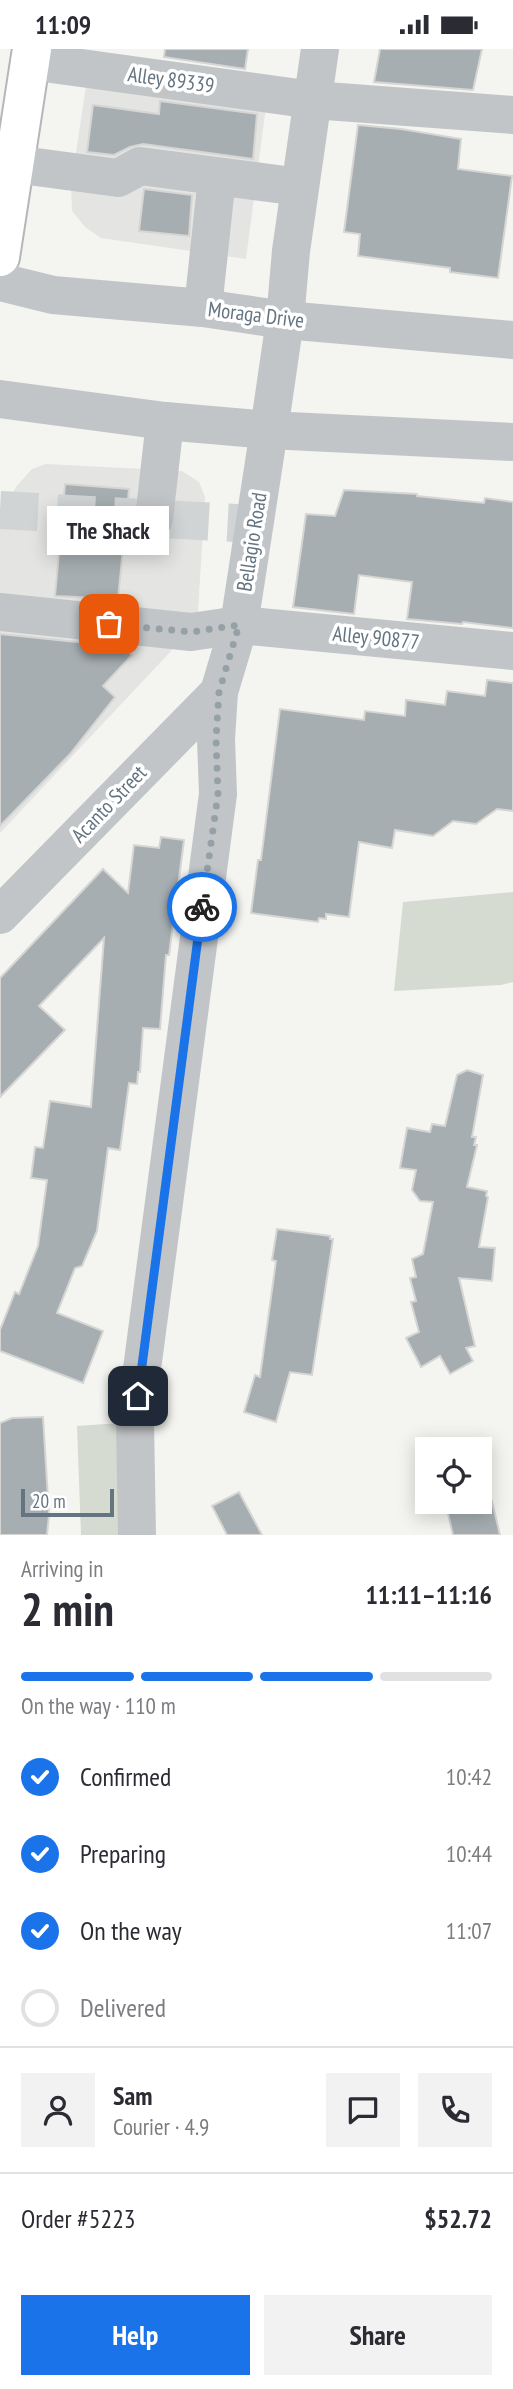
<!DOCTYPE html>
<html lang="en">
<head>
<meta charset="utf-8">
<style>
	body { margin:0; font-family:"PT Sans Narrow",sans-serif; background:#f2f2f3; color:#2b2b33; height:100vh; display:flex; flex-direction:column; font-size:26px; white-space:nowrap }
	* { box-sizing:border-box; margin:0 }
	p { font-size:23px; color:#7c7c81 }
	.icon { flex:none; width:38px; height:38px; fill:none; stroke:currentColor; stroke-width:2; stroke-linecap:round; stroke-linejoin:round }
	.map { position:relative; height:1486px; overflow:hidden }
	.details { display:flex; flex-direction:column; background:#fff; flex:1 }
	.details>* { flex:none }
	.fabs { position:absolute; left:415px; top:1388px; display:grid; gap:14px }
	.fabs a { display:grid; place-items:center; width:77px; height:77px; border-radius:0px; background:#fff; box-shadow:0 4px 18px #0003; font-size:35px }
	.scale { position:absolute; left:21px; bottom:18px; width:93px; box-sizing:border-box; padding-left:7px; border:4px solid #647480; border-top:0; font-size:19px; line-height:24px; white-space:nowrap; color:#647480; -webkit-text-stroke:5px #fff; paint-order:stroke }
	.pin { position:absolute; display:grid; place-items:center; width:60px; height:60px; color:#fff; margin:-30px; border-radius:14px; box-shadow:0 4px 10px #0006 }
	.courier { position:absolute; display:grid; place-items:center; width:70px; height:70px; margin:-35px; border:5px solid #1a73e8; border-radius:50%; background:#fff; color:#222; box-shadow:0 2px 9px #0007 }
	.bubble { position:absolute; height:49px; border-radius:0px; background:#fff; box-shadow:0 4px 18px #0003; font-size:23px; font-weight:800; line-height:49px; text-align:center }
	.overview em { font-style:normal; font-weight:800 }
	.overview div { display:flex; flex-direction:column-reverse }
	.overview { display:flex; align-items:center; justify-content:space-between; height:119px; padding:0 21px }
	h1 { font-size:46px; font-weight:800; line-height:52px }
	.bar { display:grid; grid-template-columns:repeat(4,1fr); gap:10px 7px; align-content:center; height:84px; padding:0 21px }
	.bar i { height:9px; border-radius:5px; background:#e1e1e2 }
	.bar .on { background:#1a73e8 }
	.bar p { grid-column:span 4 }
	.line { display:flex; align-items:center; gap:18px; padding:0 21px; border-top:2px solid #e1e1e2 }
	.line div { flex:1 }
	.round { display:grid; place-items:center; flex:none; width:74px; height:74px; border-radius:0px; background:#f2f2f3 }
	ol { padding:0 21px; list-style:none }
	li { display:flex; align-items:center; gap:21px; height:77px }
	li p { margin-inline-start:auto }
	li .icon { padding:7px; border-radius:50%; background:#1a73e8; color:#fff; stroke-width:4 }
	li:last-child { color:#7c7c81 }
	li i { width:38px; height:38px; border:4px solid #e1e1e2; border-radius:50% }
	.button { display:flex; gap:14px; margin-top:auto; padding:14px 21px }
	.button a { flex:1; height:80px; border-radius:0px; background:#1a73e8; color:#fff; font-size:28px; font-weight:800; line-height:80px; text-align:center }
	.button a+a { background:#f2f2f3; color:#2b2b33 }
	.status { display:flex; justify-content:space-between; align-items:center; height:49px; padding:0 35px; background:#fff; direction:ltr }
	.status svg { height:19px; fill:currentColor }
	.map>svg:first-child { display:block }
	.built { fill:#e4e5e3 }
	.green { fill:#d5dbd1 }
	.building { fill:#a6aeb2; stroke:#d5d5d3; stroke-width:2 }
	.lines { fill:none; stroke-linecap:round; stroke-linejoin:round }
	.minor-tunnel { stroke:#d0d4d4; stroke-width:38; stroke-dasharray:38 19; stroke-linecap:butt }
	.major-casing { stroke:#b2b7ba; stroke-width:42 }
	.minor { stroke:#c2c5c8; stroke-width:38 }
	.major { stroke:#fff; stroke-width:38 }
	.done { stroke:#96a1a7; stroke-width:7; stroke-dasharray:0 12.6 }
	.route { stroke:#1a73e8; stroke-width:9 }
	.labels { text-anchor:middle; stroke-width:7; stroke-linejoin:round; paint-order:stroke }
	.street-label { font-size:21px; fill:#647480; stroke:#fff }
</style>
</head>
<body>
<div class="status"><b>11:09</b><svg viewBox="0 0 49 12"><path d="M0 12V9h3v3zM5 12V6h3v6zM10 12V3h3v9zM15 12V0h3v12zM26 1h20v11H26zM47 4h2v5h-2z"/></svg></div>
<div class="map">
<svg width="513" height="1486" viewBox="0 0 513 1486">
	<rect width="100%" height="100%" fill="#f4f4f0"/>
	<g class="built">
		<polygon points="90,10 268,42 246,210 101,189 85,178 72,162 71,137"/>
		<polygon points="46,415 182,422 199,433 205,448 198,563 172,601 0,784 0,471 16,438 32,420"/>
	</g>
	<g class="green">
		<polygon points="513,843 513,933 501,936 394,942 403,853"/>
		<polygon points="135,1373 137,1486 81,1486 77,1377"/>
	</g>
	<g class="building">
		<polygon points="165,0 248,0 245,20 164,8"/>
		<polygon points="380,0 482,0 473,41 374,33"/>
		<polygon points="160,52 257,65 253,110 143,95 130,98 114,106 87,103 93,56 159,65"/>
		<polygon points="358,76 401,80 461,90 458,120 512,127 498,229 450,223 450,219 358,207 360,185 344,183"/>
		<polygon points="144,140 192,146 189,187 139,182"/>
		<polygon points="65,435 129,440 118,550 55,547"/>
		<polygon points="344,441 417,445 417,447 484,454 485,449 513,453 513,579 463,573 462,575 407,570 412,533 359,526 354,565 293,558 306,465 335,467"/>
		<polygon points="0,585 125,598 132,606 103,637 115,648 70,705 0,777"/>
		<polygon points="487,631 513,634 513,762 497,760 476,775 453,772 433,787 395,781 392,799 359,793 349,868 326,865 326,870 319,869 318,873 251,864 258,811 261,811 280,660 364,671 365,662 405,667 406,651 445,656 447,642 485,647"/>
		<polygon points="161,788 184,791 169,906 166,906 160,980 143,979 140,1023 138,1023 137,1035 129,1034 120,1101 108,1099 97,1182 82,1217 75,1219 57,1264 103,1282 83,1334 0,1302 0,1281 15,1243 19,1245 38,1197 47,1131 31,1129 35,1098 43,1099 50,1052 91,1058 104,889 39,957 65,981 0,1048 0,929 103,820 128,844 134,796 159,799"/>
		<polygon points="467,1021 483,1026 472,1088 476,1088 474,1096 477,1096 467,1138 487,1142 486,1147 488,1148 479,1198 495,1199 492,1232 459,1229 475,1297 466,1299 473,1312 450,1325 440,1307 421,1318 406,1289 419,1283 411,1253 416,1252 410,1229 416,1228 412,1210 423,1205 433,1153 420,1152 412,1141 416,1121 400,1119 407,1079 430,1083 432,1075 445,1077 457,1026"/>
		<polygon points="277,1180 330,1187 330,1190 333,1190 312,1326 290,1323 276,1373 244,1363 255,1326 260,1328 276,1212 272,1211"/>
		<polygon points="43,1368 49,1466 47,1486 0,1486 0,1374 12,1369"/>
		<polygon points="239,1443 262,1486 227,1486 212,1457"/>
		<polygon points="445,1452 492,1452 500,1486 453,1486"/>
	</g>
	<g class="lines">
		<polyline class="minor-tunnel" points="0,461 254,475"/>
		<g class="major-casing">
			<polyline id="major" points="0,208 32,0"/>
		</g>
		<g class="minor">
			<polyline points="30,12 313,51 513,66"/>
			<polyline points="14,115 118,129 140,117 300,138"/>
			<polyline points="0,233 53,246 203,259 285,271 513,291"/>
			<polyline points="203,259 217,128"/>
			<polyline points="0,350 165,372 269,381 513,393"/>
			<polyline points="154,470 165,372"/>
			<polyline points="0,563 191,583 239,576 513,602"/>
			<polyline points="0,866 219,643"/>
			<polyline points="137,1486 135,1373 218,745 216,690 219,643 239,576 269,381 285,271 291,202 320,0"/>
		</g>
		<use href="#major" class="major"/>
	</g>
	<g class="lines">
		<polyline class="done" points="109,575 191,583 239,576 219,643 216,690 218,745 202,858"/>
		<polyline class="route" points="138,1347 202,858"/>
	</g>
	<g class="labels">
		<g class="street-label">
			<text transform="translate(171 31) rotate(8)" y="7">Alley 89339</text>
			<text transform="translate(256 266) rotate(7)" y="7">Moraga Drive</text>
			<text transform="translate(252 493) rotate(-81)" y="7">Bellagio Road</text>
			<text transform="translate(376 589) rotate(6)" y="7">Alley 90877</text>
			<text transform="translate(109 755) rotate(-46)" y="7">Acanto Street</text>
		</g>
	</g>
</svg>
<div class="fabs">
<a><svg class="icon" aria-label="locate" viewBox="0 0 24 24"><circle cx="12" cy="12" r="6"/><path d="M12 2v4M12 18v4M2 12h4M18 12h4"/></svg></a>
</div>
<div class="scale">20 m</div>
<div class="pin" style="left:109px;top:575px;background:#ea580c"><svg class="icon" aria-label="bag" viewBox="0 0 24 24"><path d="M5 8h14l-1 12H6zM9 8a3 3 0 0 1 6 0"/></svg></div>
<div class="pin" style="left:138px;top:1347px;background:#1f2937"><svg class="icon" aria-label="home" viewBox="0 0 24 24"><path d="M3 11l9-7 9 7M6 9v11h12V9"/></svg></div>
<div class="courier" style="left:202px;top:858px"><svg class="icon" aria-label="bike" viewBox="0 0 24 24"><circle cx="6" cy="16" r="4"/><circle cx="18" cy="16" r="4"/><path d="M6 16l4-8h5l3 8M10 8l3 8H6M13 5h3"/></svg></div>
<div class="bubble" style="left:47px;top:457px;width:122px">The Shack</div>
</div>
<section class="details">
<div class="overview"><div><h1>2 min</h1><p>Arriving in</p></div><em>11:11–11:16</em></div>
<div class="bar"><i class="on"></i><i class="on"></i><i class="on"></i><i></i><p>On the way · 110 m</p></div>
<ol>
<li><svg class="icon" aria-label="check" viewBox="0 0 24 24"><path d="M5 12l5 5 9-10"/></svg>Confirmed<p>10:42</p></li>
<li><svg class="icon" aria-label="check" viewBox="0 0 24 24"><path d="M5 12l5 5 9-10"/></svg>Preparing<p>10:44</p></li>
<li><svg class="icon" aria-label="check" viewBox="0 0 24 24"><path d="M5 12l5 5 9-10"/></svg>On the way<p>11:07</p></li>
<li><i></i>Delivered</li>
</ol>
<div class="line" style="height:126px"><a class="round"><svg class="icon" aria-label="person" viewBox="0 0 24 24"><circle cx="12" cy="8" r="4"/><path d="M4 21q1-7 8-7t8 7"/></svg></a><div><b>Sam</b><p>Courier · 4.9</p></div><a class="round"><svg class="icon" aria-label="chat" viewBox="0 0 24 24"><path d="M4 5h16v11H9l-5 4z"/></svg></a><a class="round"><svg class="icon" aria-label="phone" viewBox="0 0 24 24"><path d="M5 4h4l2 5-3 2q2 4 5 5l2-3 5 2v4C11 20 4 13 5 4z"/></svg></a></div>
<div class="line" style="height:91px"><div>Order #5223</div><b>$52.72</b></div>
<div class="button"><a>Help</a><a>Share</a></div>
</section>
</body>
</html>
